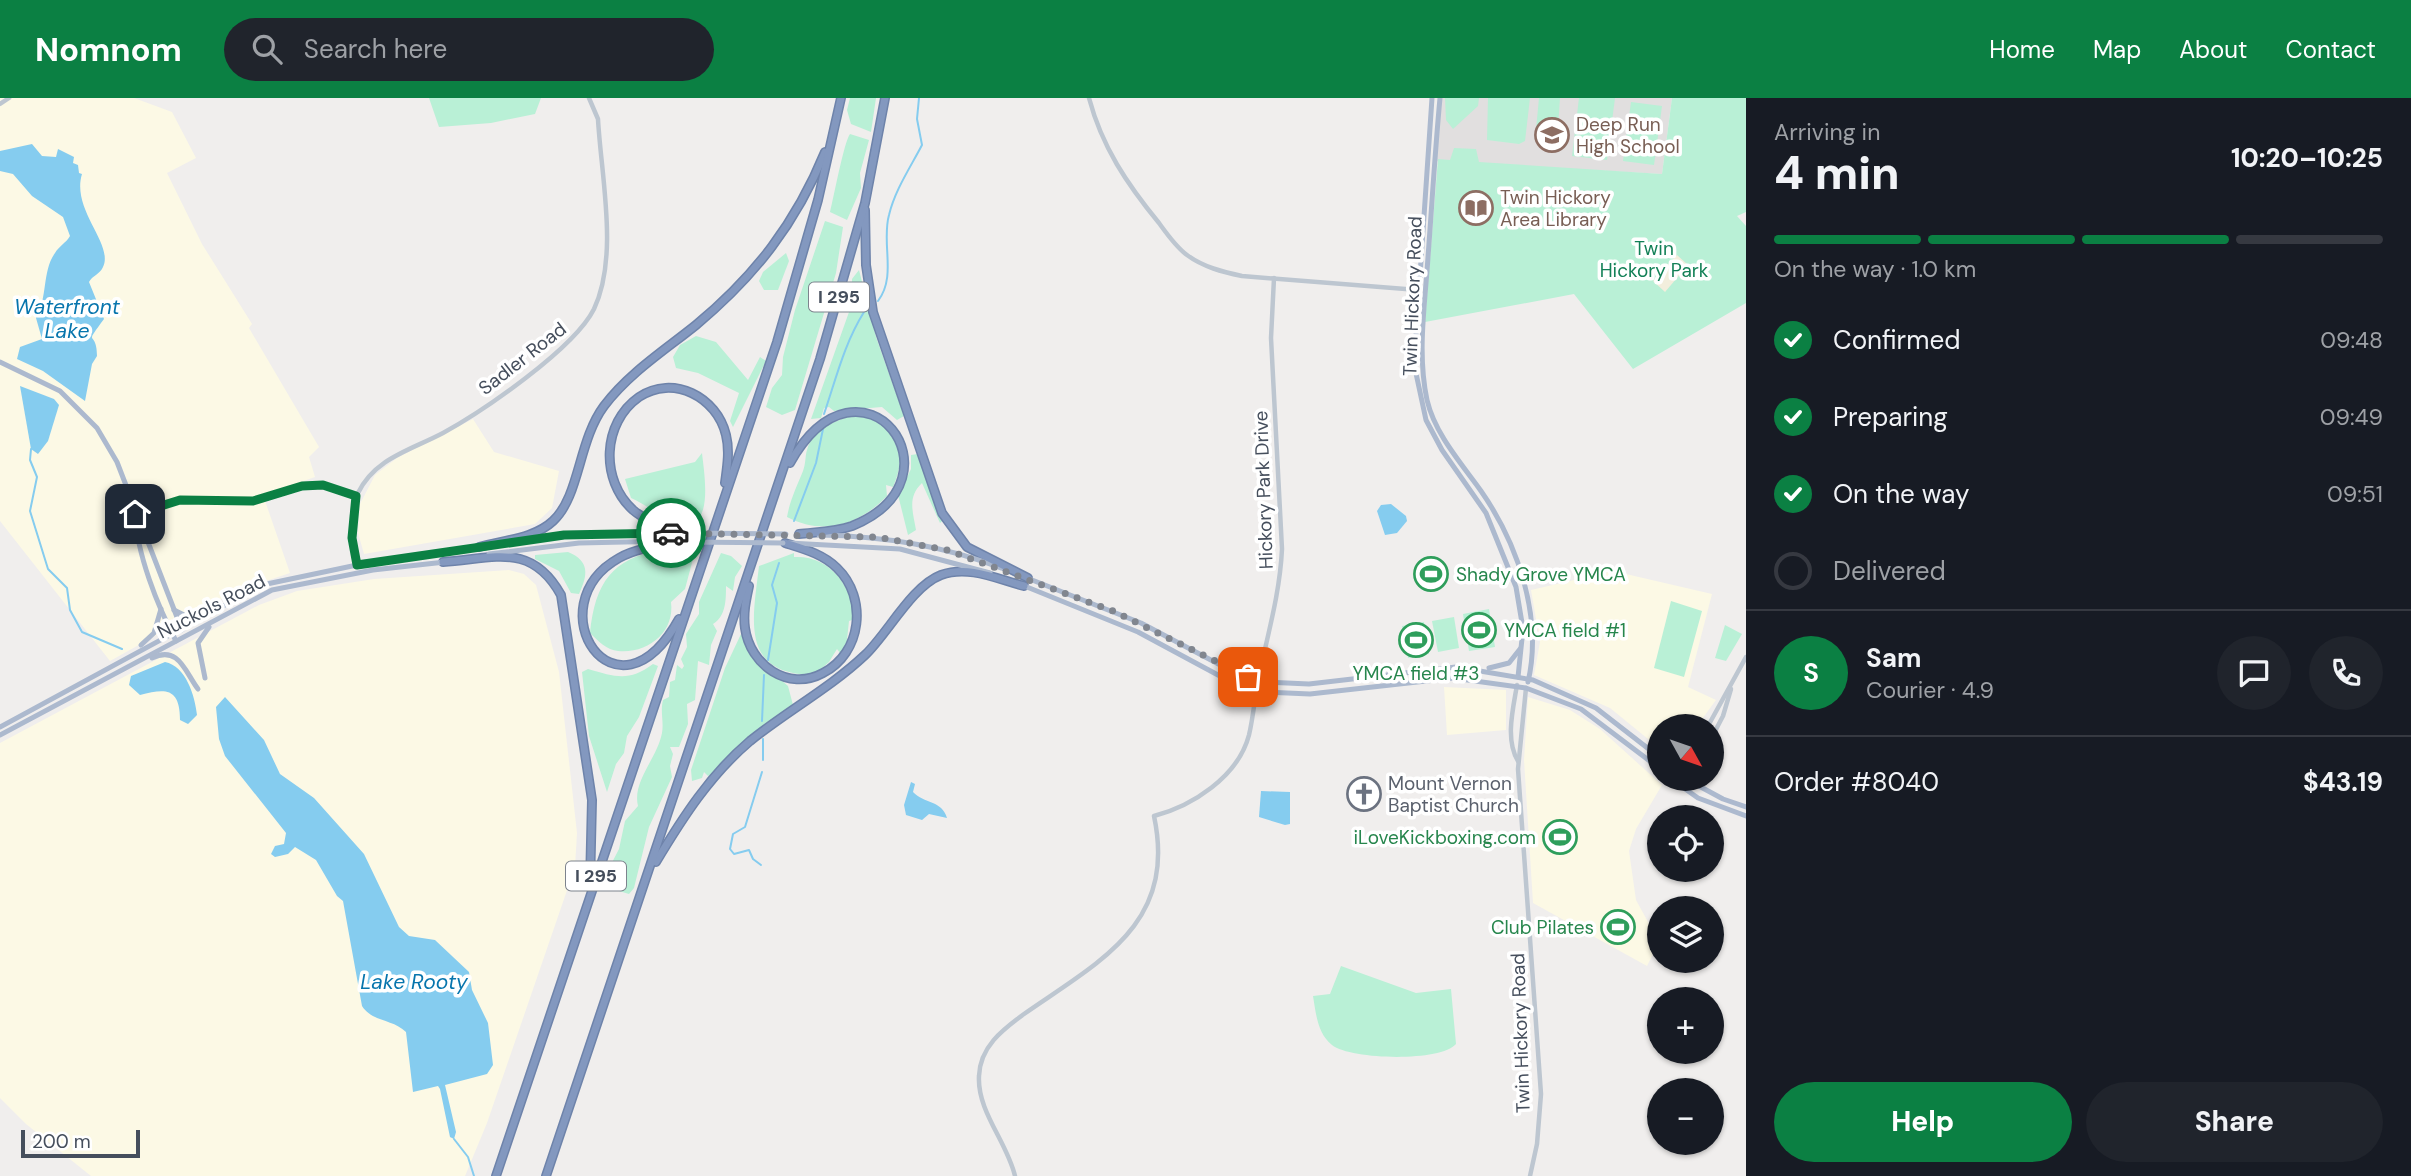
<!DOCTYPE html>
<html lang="en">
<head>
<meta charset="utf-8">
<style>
	body { margin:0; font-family:"DM Sans",sans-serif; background:#20242c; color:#f1f3f6; height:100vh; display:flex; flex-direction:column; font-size:26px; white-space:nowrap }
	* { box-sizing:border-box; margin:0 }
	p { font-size:23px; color:#9ea1a6 }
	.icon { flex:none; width:38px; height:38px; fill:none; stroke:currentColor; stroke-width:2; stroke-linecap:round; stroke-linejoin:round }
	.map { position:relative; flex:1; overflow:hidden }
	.details { display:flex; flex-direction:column; background:#171b24; width:665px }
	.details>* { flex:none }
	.needle { width:46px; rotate:130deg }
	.buttons { position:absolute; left:1647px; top:616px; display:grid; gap:14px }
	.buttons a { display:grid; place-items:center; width:77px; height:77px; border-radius:50%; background:#171b24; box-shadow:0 2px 5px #0004; font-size:35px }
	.scale { position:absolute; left:21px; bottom:18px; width:119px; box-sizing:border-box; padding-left:7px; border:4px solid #454e5c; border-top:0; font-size:19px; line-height:24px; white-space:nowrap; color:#454e5c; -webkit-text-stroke:5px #fff; paint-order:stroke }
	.pin { position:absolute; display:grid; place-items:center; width:60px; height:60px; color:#fff; margin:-30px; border-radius:14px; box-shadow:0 4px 10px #0006 }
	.courier { position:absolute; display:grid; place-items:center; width:70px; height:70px; margin:-35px; border:5px solid #0b8043; border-radius:50%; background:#fff; color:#222; box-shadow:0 2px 9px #0007 }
	.overview em { font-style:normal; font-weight:800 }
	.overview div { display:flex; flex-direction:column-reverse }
	.overview { display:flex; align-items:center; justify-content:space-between; height:119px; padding:0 28px }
	h1 { font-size:46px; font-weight:800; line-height:52px }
	.bar { display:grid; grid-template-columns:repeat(4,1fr); gap:10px 7px; align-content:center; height:84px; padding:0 28px }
	.bar i { height:9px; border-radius:5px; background:#363941 }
	.bar .on { background:#0b8043 }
	.bar p { grid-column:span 4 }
	.line { display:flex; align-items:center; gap:18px; padding:0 28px; border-top:2px solid #363941 }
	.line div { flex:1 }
	.round { display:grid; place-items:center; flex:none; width:74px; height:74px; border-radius:37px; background:#20242c }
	ol { padding:0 28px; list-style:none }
	li { display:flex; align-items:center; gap:21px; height:77px }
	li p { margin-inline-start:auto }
	li .icon { padding:7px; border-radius:50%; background:#0b8043; color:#fff; stroke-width:4 }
	li:last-child { color:#9ea1a6 }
	li i { width:38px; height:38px; border:4px solid #363941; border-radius:50% }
	.primary-button { display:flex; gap:14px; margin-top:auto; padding:14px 28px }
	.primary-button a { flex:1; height:80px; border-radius:42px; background:#0b8043; color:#fff; font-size:28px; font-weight:800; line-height:80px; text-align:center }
	.primary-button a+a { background:#20242c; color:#f1f3f6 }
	header { display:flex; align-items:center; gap:42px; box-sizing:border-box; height:98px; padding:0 35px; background:#0b8043; color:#fff }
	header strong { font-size:33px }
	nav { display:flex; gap:38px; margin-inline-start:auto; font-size:24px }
	.search { width:490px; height:63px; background:#20242c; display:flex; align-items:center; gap:18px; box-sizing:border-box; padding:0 24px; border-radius:38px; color:#9ea1a6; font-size:26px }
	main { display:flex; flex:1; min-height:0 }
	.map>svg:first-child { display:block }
	.commercial { fill:#fcf9e5 }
	.education { fill:#e1dfdf }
	.green { fill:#b9f0d6 }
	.sand { fill:#f3eedd }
	.water { fill:#85ccef }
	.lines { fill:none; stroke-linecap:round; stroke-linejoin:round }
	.stream { stroke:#85ccef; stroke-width:2 }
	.highway-casing { stroke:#6e83aa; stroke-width:10 }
	.minor { stroke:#bdc6d0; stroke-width:4.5 }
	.major { stroke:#acb9ce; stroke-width:5 }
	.highway { stroke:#8398bf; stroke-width:7 }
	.major-bridge { stroke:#acb9ce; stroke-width:5 }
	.done { stroke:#81868f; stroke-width:7; stroke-dasharray:0 12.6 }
	.route { stroke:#0b8043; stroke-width:9 }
	.labels { text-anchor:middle; stroke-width:7; stroke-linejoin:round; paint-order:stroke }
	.shield { fill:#fff; stroke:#7d838d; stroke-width:2 }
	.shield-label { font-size:18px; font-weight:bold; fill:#454e5c }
	.education-label { font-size:19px; fill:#785e54; stroke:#fff; text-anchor:start }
	.park-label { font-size:19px; fill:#138057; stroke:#fff }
	.street-label { font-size:19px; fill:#454e5c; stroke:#fff }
	.leisure-label { font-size:19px; fill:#27864d; stroke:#fff; text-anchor:start }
	.worship-label { font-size:19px; fill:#5b616d; stroke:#fff; text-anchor:start }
	.water-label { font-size:21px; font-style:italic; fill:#0775ad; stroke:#fff }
</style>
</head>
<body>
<header>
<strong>Nomnom</strong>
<div class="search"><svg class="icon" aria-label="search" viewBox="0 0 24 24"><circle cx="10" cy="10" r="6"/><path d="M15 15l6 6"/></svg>Search here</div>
<nav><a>Home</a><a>Map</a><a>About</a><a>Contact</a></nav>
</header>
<main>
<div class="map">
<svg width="1746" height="1078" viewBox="0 0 1746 1078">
	<rect width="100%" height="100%" fill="#f0eeed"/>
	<g class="commercial">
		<polygon points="0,0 134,0 172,14 196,60 167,75 202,146 252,226 249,230 319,349 309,359 315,379 263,397 290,475 236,493 110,563 0,423"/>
		<polygon points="473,321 494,354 559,373 552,410 535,426 364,456 358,435 360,406 375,377 397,360"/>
		<polygon points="509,472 524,476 536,487 559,574 577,735 575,769 487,1025 465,1078 91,1078 26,1026 0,1000 0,645 259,507 297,493 374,481"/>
		<polygon points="1613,473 1712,496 1688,589 1716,602 1697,628 1659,628 1659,650 1610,610 1534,577 1540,544 1531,492"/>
		<polygon points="1444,589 1506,592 1506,632 1447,637"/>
		<polygon points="1528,599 1570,612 1600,631 1662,687 1636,731 1629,753 1636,802 1659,844 1647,868 1533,805 1524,662"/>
	</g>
	<polygon class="education" points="1440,0 1672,0 1662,76 1434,63"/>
	<g class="green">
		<polygon points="429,0 541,0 535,16 491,25 439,29"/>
		<polygon points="850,0 876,0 871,34 851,26 847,12"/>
		<polygon points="1445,0 1479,0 1478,8 1453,31 1446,22"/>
		<polygon points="1488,0 1530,0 1525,43 1519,46 1487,42"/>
		<polygon points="1539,0 1560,0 1557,44 1535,42"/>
		<polygon points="1579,0 1615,0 1607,62 1572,58"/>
		<polygon points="1672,0 1746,0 1746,114 1737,118 1746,128 1746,205 1633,271 1574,196 1425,224 1438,61 1450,62 1454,50 1476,51 1479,64 1662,76"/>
		<polygon points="1631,4 1662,8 1654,67 1623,63"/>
		<path d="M850 36 869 42 860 75 861 90 847 122 830 114C834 98 844 44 850 36Z"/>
		<polygon points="825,123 843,129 836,175 795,312 782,317 766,309 772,290 782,277 783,259 795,212"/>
		<polygon points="786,155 789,163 778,192 764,192 759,183 763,174"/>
		<polygon points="859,172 876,239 904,318 897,322 882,309 834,313 829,309 824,310 821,320 811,321 849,214 856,210 852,207 852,181"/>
		<polygon points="696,238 716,244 748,282 760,259 766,263 733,329 730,323 739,295 698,275 676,270 673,259 680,247"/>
		<path d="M858 316C900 326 909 351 893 389L886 387 887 398C859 427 824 438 787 419 790 402 797 388 803 373 806 365 805 358 807 352 813 330 839 321 858 316Z"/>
		<path d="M702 355C704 375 715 434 680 425 663 421 647 407 631 400L625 381 695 364Z"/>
		<path d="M918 356 943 422 940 425 922 385C907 399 913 414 916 432L908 437 898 397 911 371V357Z"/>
		<path d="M662 452H684L693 461 685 491 671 504C675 534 648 556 618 553 607 552 598 543 590 535 595 485 612 460 662 452Z"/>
		<path d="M568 454C590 463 588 477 579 496L571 495 559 473 535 461V457Z"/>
		<path d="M721 455 731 458 742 468 735 479 733 493 726 488C726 502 726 518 713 526L717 533 711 547 709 567 698 563 695 602 687 606 688 626 679 649H670L673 656 670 668 672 679 649 729 634 790 629 796 609 790 603 782 619 751 625 723 638 708C632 683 657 661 662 635 664 623 660 614 663 602L669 599 670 584 675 582 677 567 682 571 684 568 681 561 687 549 686 536 699 516V504Z"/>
		<path d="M794 455V459C830 457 852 488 855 521L849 523 846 551 840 555 837 551 829 564 814 577C739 576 753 521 759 468Z"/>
		<polygon points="1671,503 1702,513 1684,579 1654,570"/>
		<polygon points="1489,511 1495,549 1469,553 1463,516"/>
		<polygon points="1454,519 1459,550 1438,554 1432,523"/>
		<polygon points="1424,524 1429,556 1408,560 1402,528"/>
		<polygon points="1725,527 1742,536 1726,563 1715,560"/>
		<path d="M741 536C751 563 768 570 788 588L793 607 716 673 708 678 704 674 702 680 692 683 691 672 725 570Z"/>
		<path d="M653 566 658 568 639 619 627 638 624 655 616 666 607 694 589 638 582 574 588 571C616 579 629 584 653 566Z"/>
		<path d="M1341 868 1416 895 1451 891 1456 946C1441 964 1351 962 1332 947 1317 935 1316 915 1313 898L1330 896Z"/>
	</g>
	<polygon class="sand" points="1677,157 1688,167 1665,194 1653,183"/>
	<g class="water">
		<path d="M32 46 42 58 56 59 58 51 74 59 73 65 78 67 79 75 82 76C71 112 114 146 103 169 100 176 92 178 89 184L104 221C82 251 97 230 97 258L92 266 85 303 43 273 17 261 20 249 42 241 36 220C48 199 42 173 55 155 59 148 66 145 70 138L63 119 32 98 13 76 0 73V53Z"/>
		<polygon points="20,288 54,301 59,307 48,343 38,356 31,351"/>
		<polygon points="1391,406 1406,418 1407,423 1397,435 1385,437 1377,413 1381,407"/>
		<path d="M165 564C186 568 195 598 197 617L188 626 180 622C180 588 164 591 140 597L129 587 131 578Z"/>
		<path d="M225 599 264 642 280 676 314 700 364 756 399 829 409 838 435 842 469 874 472 892 488 925 493 967 487 976 445 987 456 1034 454 1041 450 1039 440 991 438 988 413 994 406 934C393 921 372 924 362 908L343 803 337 798 316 762 295 749 288 756 275 759 271 756 275 748 284 746 286 735 225 658 219 641 216 609Z"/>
		<path d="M911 684 915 686 913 694C924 706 942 702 947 720L929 716 922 722 906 717 904 707Z"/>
		<polygon points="1261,693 1290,694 1290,726 1285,727 1259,719"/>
	</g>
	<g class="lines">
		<g class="stream">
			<path d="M878 203C897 178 881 145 889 117 895 92 910 70 922 47L917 21 919 0"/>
			<path d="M824 316C836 281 844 246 864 214"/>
			<polyline points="31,351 30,362 37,379 30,413 48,471 67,490 70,512 82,534 122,551"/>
			<polyline points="794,423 816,365 823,331"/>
			<polyline points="768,562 777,505 772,487 779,465"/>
			<polyline points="762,623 764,577"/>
			<polyline points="763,662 763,641"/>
			<polyline points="761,767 753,761 749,752 734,756 730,751 733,736 745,729 762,674"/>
			<polyline points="454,1041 468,1059 474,1078"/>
		</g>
		<g class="highway-casing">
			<g id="highway">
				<polyline points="865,112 866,167 873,214 942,415 967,449 1028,480"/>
				<path d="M790 365C861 239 970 380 852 428 835 434 816 434 799 436"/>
				<path d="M687 435C668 429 648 425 633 412 600 382 602 325 639 299 673 276 717 299 726 337 730 353 727 370 725 385"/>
				<path d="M479 449C503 442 534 441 553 423 580 398 578 343 604 308 629 275 665 252 696 227 755 178 796 125 825 54"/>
				<path d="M443 464C493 461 531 443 561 497L592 702 590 787"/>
				<path d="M749 488C746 502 743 515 745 530 750 567 788 594 823 575 862 555 868 500 837 470 823 456 804 451 785 445"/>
				<path d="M679 521C616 635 534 508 619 460 639 449 660 448 682 444"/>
				<path d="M656 764C683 719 710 677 750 643 787 613 830 590 865 557 888 535 912 488 941 477 969 467 997 481 1024 488"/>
				<polyline points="496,1078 777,244 818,102 841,0"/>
				<polyline points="546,1078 820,261 865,105 885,0"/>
			</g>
		</g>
		<g class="minor">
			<path d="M1089 0C1102 49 1127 86 1159 125 1167 136 1176 149 1187 157 1203 169 1223 174 1242 178L1418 192"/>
			<polyline points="0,6 9,0"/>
			<polyline points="136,415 180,402 253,403 313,387 332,389 356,398"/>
			<path d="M357 469C353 446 347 416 358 395 375 360 411 352 443 335 483 313 574 251 594 211 619 158 601 78 598 21L589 0"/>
			<path d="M1517 587C1513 611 1505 642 1518 663"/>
			<polyline points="1526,590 1518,671 1541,996 1537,1046 1530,1078"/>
			<polyline points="1708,628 1746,559"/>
			<polyline points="1712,639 1723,618 1731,591"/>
			<path d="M1015 1078C1007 1044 977 1013 979 978 980 949 1002 932 1024 916 1100 863 1177 826 1154 718 1192 708 1238 679 1249 637 1254 616 1255 594 1260 573 1269 532 1280 493 1282 451L1271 240 1274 180"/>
		</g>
		<g class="major">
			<polyline points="1432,0 1414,266 1426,322 1442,352 1486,415 1516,489 1523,531 1518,579"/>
			<path d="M1440 0C1435 53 1432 106 1428 159 1425 207 1417 255 1427 302 1435 336 1461 365 1481 393 1518 446 1543 520 1528 584"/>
			<polyline points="0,264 60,293 97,330 117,364 182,532"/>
			<path d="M135 416C137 456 157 507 176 543"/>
			<path d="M819 437C883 438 942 447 1001 470"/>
			<polyline points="518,443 600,435 679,435"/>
			<polyline points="789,445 900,451 990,475"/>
			<polyline points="489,456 579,445 671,443"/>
			<polyline points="1027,480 1141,525 1226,570 1267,584 1309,586 1456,569 1533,582 1596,610 1659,659"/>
			<polyline points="1022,487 1138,534 1231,584 1266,594 1310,596 1453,580 1526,590 1581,611 1659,670"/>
			<polyline points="174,512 188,519 200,515"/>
			<polyline points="141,547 154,535 161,511"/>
			<path d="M152 560C179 547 185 574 198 591"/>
			<polyline points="1489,570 1509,565 1520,551"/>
			<polyline points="205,580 198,545 209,529"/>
			<polyline points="0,629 262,487 357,467 480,449"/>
			<polyline points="0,637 272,492 373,472 445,464"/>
			<polyline points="1671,681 1698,700 1746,718"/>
			<polyline points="1686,681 1723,701 1746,709"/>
		</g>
		<use href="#highway" class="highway"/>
		<g class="major-bridge">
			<polyline points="689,435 786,436"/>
			<polyline points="687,444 783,445"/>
		</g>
	</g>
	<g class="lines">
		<polyline class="done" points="671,435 877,439 947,452 1113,513 1248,579"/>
		<polyline class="route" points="135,416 180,402 253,403 302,388 323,387 356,398 352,440 357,467 564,437 671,435"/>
	</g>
	<defs>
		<g id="school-ring" transform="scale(1.75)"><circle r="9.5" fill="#fff" stroke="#8d6e63" stroke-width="1.5"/><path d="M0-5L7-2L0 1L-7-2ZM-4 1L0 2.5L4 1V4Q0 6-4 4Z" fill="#8d6e63"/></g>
		<g id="library-ring" transform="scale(1.75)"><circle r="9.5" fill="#fff" stroke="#8d6e63" stroke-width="1.5"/><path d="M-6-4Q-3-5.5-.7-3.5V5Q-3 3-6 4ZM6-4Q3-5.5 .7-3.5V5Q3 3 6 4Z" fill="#8d6e63"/></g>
		<g id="stadium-ring" transform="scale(1.75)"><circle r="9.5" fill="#fff" stroke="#2e9e5b" stroke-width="1.5"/><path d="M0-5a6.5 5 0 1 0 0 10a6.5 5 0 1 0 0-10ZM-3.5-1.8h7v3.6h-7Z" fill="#2e9e5b"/></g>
		<g id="church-ring" transform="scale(1.75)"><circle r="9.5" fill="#fff" stroke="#6b7280" stroke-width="1.5"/><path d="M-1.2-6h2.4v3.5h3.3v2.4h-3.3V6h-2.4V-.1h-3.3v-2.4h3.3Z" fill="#6b7280"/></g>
	</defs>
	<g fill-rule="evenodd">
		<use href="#school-ring" x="1552" y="37"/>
		<use href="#library-ring" x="1476" y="110"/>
		<use href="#stadium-ring" x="1431" y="476"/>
		<use href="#stadium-ring" x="1479" y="532"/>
		<use href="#stadium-ring" x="1416" y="542"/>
		<use href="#church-ring" x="1364" y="696"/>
		<use href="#stadium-ring" x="1560" y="739"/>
		<use href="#stadium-ring" x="1618" y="829"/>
	</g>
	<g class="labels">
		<g class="shield">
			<rect x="809" y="184.5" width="60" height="29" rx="5"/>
			<rect x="566" y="763.5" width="60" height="29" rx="5"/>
		</g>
		<g class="shield-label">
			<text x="839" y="205">I 295</text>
			<text x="596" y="784">I 295</text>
		</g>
		<g class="education-label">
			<text x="1576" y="33">Deep Run<tspan x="1576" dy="22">High School</tspan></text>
			<text x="1500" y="106">Twin Hickory<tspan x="1500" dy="22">Area Library</tspan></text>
		</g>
		<g class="park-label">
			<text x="1654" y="157">Twin<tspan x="1654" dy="22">Hickory Park</tspan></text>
		</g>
		<g class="street-label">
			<text transform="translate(1412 198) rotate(-88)" y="7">Twin Hickory Road</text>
			<text transform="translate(522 260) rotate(-38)" y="7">Sadler Road</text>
			<text transform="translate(1263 392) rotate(-92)" y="7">Hickory Park Drive</text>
			<text transform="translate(211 508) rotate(-27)" y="7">Nuckols Road</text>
			<text transform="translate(1520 935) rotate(-92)" y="7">Twin Hickory Road</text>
		</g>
		<g class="leisure-label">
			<text x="1456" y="483">Shady Grove YMCA</text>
			<text x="1504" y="539">YMCA field #1</text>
			<text x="1416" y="582" text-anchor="middle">YMCA field #3</text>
			<text x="1536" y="746" text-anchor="end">iLoveKickboxing.com</text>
			<text x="1594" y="836" text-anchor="end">Club Pilates</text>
		</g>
		<g class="worship-label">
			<text x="1388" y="692">Mount Vernon<tspan x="1388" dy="22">Baptist Church</tspan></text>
		</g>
		<g class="water-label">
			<text x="67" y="216">Waterfront<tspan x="67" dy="24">Lake</tspan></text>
			<text x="414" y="891">Lake Rooty</text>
		</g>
	</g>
</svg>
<div class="buttons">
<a><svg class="needle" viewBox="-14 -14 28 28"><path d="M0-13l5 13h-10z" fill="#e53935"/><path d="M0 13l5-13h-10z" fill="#9ea1a6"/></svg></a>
<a><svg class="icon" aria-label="locate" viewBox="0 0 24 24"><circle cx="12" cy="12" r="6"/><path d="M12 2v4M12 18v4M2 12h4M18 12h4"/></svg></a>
<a><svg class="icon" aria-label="layers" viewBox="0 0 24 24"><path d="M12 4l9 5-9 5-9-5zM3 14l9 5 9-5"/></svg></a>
<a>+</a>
<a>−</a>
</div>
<div class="scale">200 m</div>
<div class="pin" style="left:1248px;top:579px;background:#ea580c"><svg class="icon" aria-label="bag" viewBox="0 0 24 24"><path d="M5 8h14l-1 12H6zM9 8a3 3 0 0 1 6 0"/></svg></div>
<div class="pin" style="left:135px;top:416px;background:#1f2937"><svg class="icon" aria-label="home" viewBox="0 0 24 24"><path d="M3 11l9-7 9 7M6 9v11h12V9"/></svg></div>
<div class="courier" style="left:671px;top:435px"><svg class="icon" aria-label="car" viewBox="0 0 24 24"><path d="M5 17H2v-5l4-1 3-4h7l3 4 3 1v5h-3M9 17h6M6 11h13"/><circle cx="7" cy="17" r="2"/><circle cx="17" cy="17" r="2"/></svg></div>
</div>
<section class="details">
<div class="overview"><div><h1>4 min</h1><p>Arriving in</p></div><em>10:20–10:25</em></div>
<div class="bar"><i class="on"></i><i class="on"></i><i class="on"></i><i></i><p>On the way · 1.0 km</p></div>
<ol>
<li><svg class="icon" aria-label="check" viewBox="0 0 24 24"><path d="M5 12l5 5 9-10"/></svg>Confirmed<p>09:48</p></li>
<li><svg class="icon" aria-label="check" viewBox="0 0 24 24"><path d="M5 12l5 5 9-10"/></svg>Preparing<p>09:49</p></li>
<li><svg class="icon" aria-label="check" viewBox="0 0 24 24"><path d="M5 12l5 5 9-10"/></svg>On the way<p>09:51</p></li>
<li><i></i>Delivered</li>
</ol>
<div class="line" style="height:126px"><b class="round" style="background:#0b8043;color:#fff">S</b><div><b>Sam</b><p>Courier · 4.9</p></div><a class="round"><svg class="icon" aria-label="chat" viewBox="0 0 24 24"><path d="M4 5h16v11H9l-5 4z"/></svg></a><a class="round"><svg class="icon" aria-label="phone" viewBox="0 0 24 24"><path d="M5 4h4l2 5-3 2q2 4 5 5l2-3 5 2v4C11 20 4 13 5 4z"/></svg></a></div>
<div class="line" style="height:91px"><div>Order #8040</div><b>$43.19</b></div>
<div class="primary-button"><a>Help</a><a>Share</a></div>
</section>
</main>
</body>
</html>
